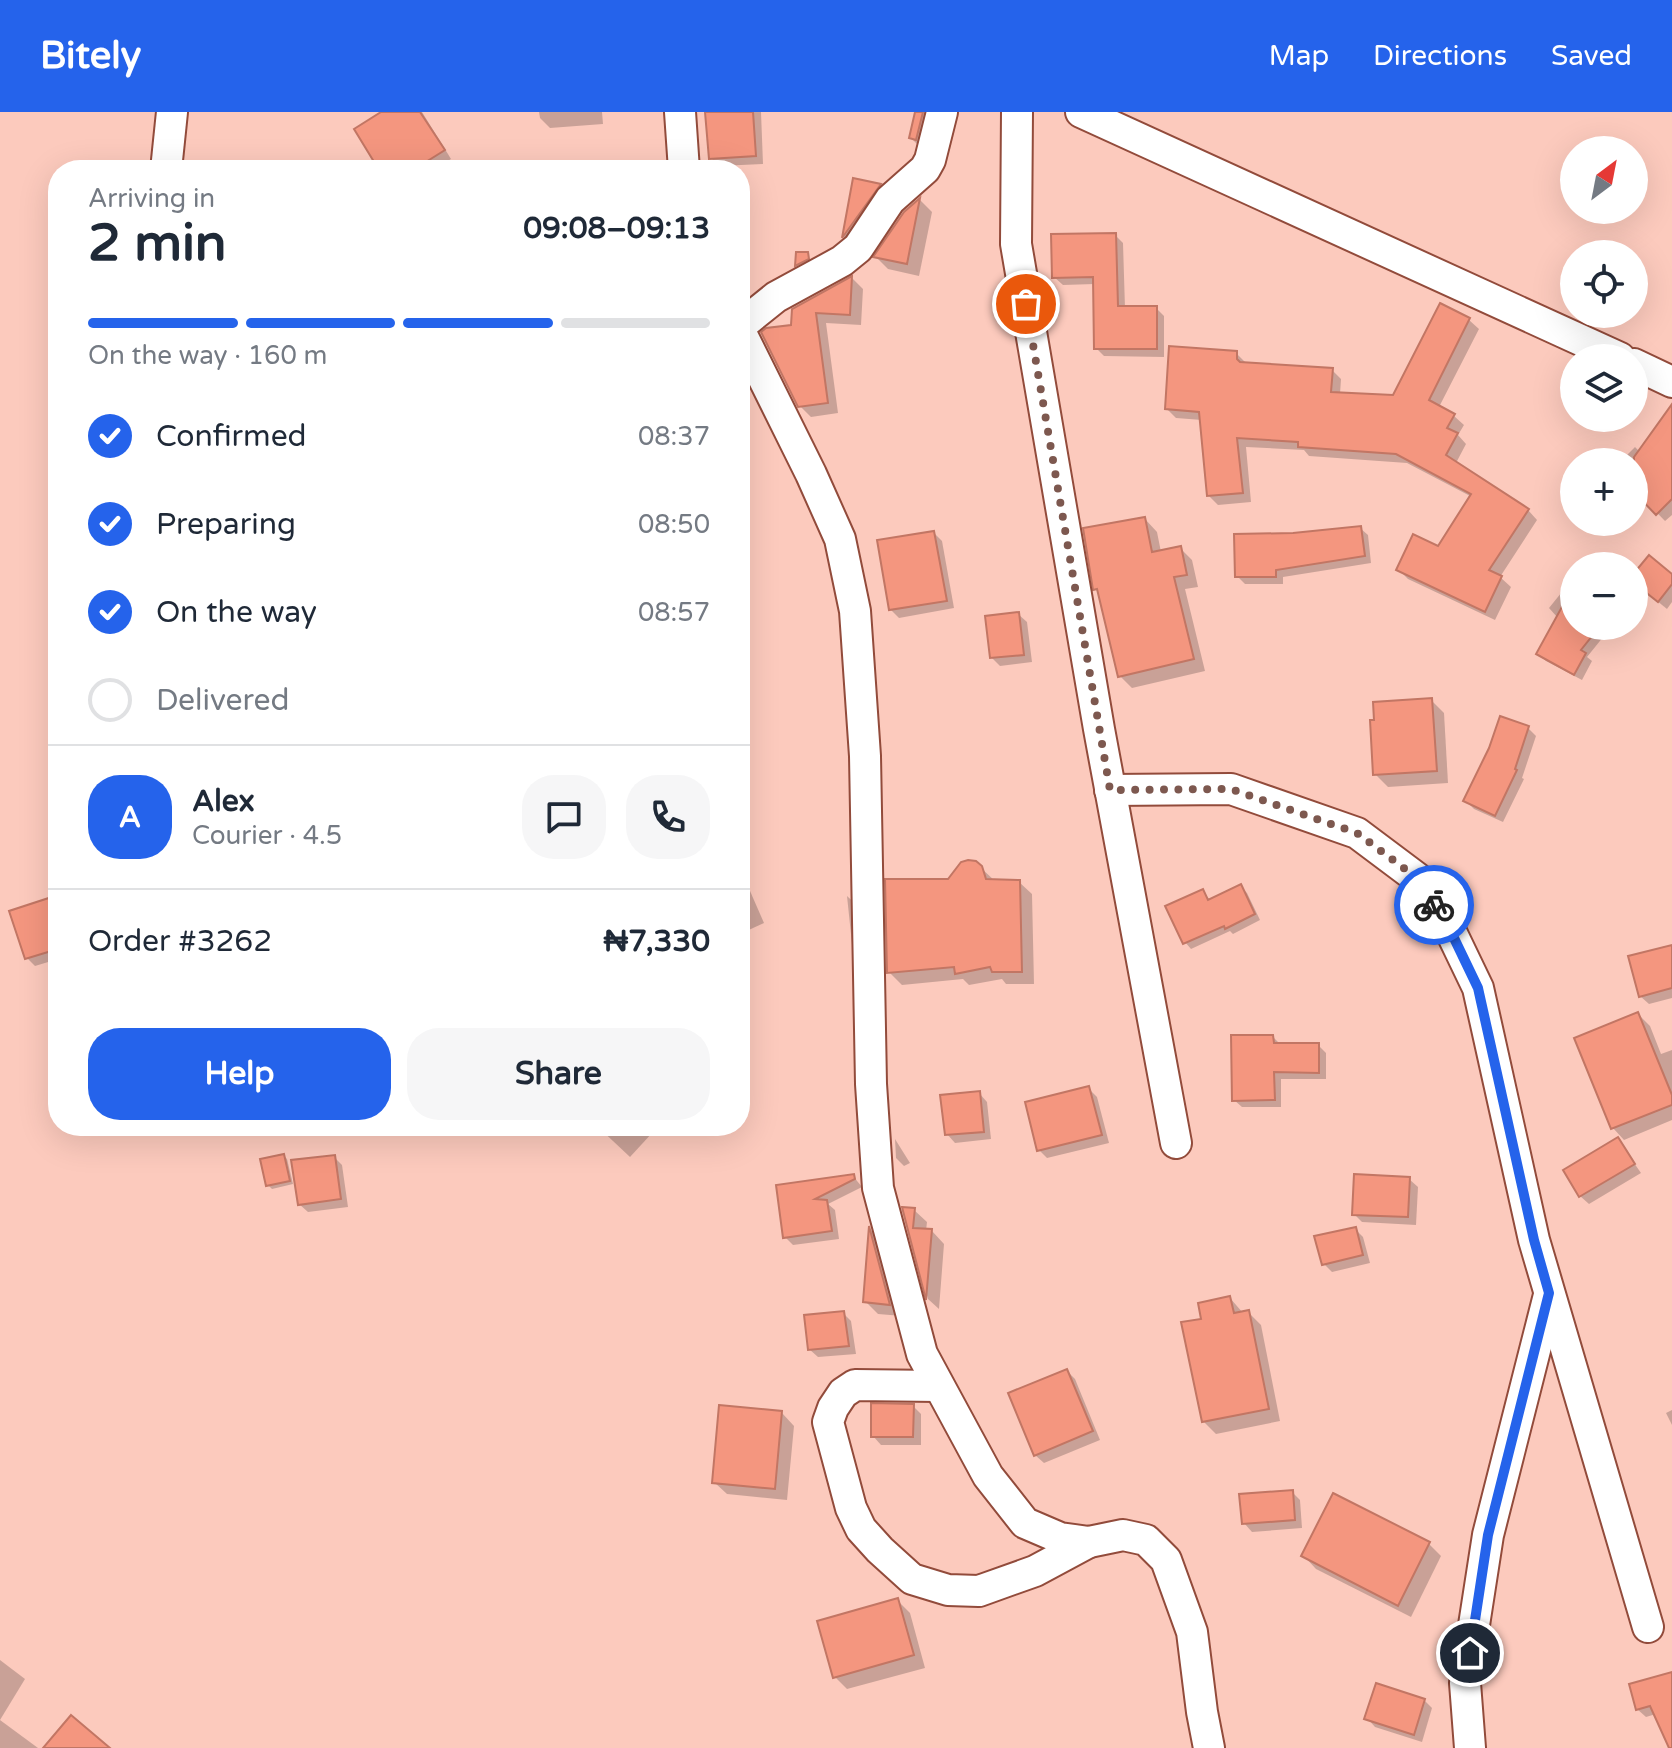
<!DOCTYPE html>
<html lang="en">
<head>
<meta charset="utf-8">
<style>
	body { margin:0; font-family:"Varela Round",sans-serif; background:#f6f6f7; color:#1f2937; height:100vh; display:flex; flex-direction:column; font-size:30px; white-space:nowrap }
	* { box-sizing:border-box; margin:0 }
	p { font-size:26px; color:#747a83 }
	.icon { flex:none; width:44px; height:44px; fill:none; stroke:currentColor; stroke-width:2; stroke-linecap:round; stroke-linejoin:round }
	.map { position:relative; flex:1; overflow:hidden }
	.drawer { position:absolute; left:48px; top:48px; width:702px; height:976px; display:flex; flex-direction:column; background:#fff; border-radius:32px; box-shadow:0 8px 32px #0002 }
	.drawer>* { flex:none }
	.needle { width:52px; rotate:32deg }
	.buttons { position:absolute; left:1560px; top:24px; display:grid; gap:16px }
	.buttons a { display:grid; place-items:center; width:88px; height:88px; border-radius:50%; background:#fff; box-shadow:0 8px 32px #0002; font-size:40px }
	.pin { position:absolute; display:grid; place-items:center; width:68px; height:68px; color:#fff; margin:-34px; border:4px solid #fff; border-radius:50%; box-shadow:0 2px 8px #0007 }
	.courier { position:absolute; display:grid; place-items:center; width:80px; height:80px; margin:-40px; border:6px solid #2563eb; border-radius:50%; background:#fff; color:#222; box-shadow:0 2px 10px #0007 }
	.summary em { font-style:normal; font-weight:700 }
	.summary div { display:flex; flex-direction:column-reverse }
	.summary { display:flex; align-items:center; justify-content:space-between; height:136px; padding:0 40px }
	h1 { font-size:52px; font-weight:700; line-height:60px }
	.bar { display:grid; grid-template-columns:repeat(4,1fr); gap:12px 8px; align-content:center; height:96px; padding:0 40px }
	.bar i { height:10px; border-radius:6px; background:#e0e1e3 }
	.bar .active { background:#2563eb }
	.bar p { grid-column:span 4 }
	.line { display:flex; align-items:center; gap:20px; padding:0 40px; border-top:2px solid #e0e1e3 }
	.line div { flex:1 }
	.round { display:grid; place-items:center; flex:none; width:84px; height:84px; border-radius:32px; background:#f6f6f7 }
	ol { padding:0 40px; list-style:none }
	li { display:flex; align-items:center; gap:24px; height:88px }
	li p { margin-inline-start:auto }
	li .icon { padding:8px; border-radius:50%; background:#2563eb; color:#fff; stroke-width:4 }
	li:last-child { color:#747a83 }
	li i { width:44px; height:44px; border:4px solid #e0e1e3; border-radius:50% }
	.action { display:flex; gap:16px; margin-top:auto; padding:16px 40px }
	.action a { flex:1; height:92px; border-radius:32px; background:#2563eb; color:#fff; font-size:32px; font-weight:700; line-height:92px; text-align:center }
	.action a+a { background:#f6f6f7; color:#1f2937 }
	header { display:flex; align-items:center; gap:48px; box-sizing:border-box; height:112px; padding:0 40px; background:#2563eb; color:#fff }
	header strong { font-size:38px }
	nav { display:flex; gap:44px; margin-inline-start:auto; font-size:28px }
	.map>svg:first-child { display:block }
	.shadow { fill:#0003 }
	.building { fill:#f4967f; stroke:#c27664; stroke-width:2 }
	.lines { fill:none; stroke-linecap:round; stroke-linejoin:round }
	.street-casing { stroke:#924b3b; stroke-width:34 }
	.street { stroke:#fff; stroke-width:30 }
	.done { stroke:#7d584f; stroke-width:8; stroke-dasharray:0 14.4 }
	.route { stroke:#2563eb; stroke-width:10 }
</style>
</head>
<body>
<header>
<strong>Bitely</strong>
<nav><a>Map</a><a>Directions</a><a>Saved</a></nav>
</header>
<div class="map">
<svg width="1672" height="1636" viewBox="0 0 1672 1636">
	<rect width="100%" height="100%" fill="#fccabd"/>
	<g class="shadow">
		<polygon points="385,0 422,0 451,47 433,58 382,58"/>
		<polygon points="539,0 602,0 603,12 550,16 540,6"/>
		<polygon points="707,0 761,0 763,52 719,54 711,46"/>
		<polygon points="917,0 935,0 919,34 911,26"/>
		<polygon points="855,68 880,73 893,86 855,137 844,125"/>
		<polygon points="920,88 932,100 919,164 888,157 876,145 905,101"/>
		<polygon points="1115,123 1123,131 1125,196 1156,196 1164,204 1164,245 1104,244 1096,236 1095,172 1063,173 1054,165"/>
		<polygon points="852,166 863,177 861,213 826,211 838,301 811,305 799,293 794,198"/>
		<polygon points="1469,208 1479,217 1439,295 1454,304 1464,313 1458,323 1466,332 1456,351 1528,398 1537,408 1500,465 1511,475 1495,508 1408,467 1399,458 1439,436 1472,385 1407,351 1309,344 1304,338 1246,335 1251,390 1218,393 1209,384 1202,308 1176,306 1167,297 1236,241 1246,251 1332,258 1341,267 1340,282 1394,286"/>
		<polygon points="1672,295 1672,403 1665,409 1634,377 1634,350 1620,350 1635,335 1640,340"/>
		<polygon points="1145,407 1157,420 1161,440 1180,436 1192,448 1198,475 1185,477 1205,559 1132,576 1120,564 1100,481 1095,477"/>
		<polygon points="1360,416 1368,423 1371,451 1283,465 1283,472 1245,472 1237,464"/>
		<polygon points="934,421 942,429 954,496 899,506 891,498"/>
		<polygon points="1587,448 1595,454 1583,454"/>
		<polygon points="1634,464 1672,464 1672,490 1667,497 1640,475 1634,469"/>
		<polygon points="1574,465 1574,514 1612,514 1587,545 1592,549 1582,568 1546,549 1539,542 1558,506 1549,496"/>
		<polygon points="1018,502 1027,510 1032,550 1000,554 991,545"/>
		<polygon points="1432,589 1444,601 1448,671 1388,675 1375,662"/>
		<polygon points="1528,616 1536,624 1522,666 1524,667 1503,710 1474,697 1466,689"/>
		<polygon points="740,756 764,811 740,822"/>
		<polygon points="981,756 995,769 1019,770 1032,782 1034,872 1006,872 1002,867 969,873 963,867 902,873 889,860 949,769"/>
		<polygon points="1241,775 1247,781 1260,808 1233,822 1230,819 1191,837 1185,830 1203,780 1211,789"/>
		<polygon points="847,784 861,797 862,842 852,832"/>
		<polygon points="58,785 58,847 35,854 27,846"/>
		<polygon points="1672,838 1672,886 1649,892 1640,884"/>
		<polygon points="1638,902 1650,914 1661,942 1672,938 1672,1008 1624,1028 1613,1016"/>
		<polygon points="1273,925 1281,933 1318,933 1326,941 1326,967 1281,967 1281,995 1242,995 1234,988"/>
		<polygon points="1088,976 1097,985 1109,1031 1047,1046 1039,1038"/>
		<polygon points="979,981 987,990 991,1027 955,1031 947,1022"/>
		<polygon points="597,1014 647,1014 653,1020 630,1045"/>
		<polygon points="895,1027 910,1051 904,1054 896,1046"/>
		<polygon points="1618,1028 1641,1061 1589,1092 1580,1084"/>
		<polygon points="284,1044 287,1047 293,1072 272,1077 268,1073"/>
		<polygon points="334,1045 342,1053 348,1095 308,1100 299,1092"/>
		<polygon points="853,1064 862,1075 828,1092 835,1098 839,1127 793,1133 785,1125 778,1075"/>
		<polygon points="1409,1067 1418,1075 1416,1113 1362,1110 1354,1102"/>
		<polygon points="904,1097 914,1098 927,1110 926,1119 932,1119 944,1132 939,1197 928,1187"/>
		<polygon points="1355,1117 1363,1125 1370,1151 1332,1160 1324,1152"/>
		<polygon points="871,1118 881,1129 902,1204 878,1202 865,1189"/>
		<polygon points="1230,1186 1243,1201 1248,1200 1261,1213 1280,1309 1216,1322 1203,1309 1203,1208"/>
		<polygon points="843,1201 851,1209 856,1242 818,1245 809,1237"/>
		<polygon points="1067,1259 1075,1267 1100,1328 1044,1351 1035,1343"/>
		<polygon points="913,1294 921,1302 921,1333 881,1333 873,1324"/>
		<polygon points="1672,1298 1672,1313 1666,1301"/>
		<polygon points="782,1301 794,1314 787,1388 727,1382 714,1370"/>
		<polygon points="1292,1380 1300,1388 1302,1416 1252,1420 1244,1411"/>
		<polygon points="1429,1432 1441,1444 1411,1505 1316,1457 1304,1444"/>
		<polygon points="897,1488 910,1501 925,1556 847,1577 835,1565"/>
		<polygon points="0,1548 25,1567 0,1608"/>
		<polygon points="1672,1563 1672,1636 1671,1636 1656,1602 1646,1605 1637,1597"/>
		<polygon points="1424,1588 1432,1596 1422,1630 1375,1615 1367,1606"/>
		<polygon points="0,1608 38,1636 0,1636"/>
	</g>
	<g class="building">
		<polygon points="381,0 420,0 445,38 413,58 379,58 354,17"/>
		<polygon points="705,0 753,0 756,44 709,47"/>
		<polygon points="915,0 923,0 916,28 909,26"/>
		<polygon points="853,66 881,72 842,126"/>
		<polygon points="920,86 907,152 873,145 904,100"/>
		<polygon points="1116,121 1118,194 1157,194 1157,237 1094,237 1093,165 1052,166 1051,122"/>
		<polygon points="796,140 808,140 809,147 795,154"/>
		<polygon points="852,164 850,203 816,201 828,291 798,295 761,220 766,216 791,213 792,197"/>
		<polygon points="1440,191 1470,206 1429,288 1455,302 1447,316 1458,321 1446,343 1529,397 1489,458 1502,464 1485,500 1396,458 1413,422 1438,434 1471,382 1396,342 1298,335 1298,330 1237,326 1243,381 1207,384 1199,300 1165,297 1169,234 1237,239 1237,247 1240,250 1333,256 1331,280 1393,283"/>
		<polygon points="1672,292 1672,387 1656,403 1634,380 1634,345"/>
		<polygon points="1145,405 1152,440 1181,434 1187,463 1174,465 1194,547 1118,565 1097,477 1093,478 1083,416"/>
		<polygon points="1361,414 1365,444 1276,458 1276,465 1235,465 1234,422 1293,421"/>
		<polygon points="934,419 947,489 889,498 877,428"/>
		<polygon points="1649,443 1672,462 1672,472 1658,490 1634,471 1634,461"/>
		<polygon points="1574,473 1574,514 1600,514 1581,538 1586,541 1574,563 1536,542"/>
		<polygon points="1019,500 1024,543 990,546 985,504"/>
		<polygon points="1432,586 1437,659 1373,663 1370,608 1374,608 1373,590"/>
		<polygon points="1500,604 1529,614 1515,657 1517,658 1495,704 1463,689 1489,636"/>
		<polygon points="968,748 976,749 982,754 986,767 1020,768 1022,860 992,860 990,855 955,862 954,855 887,861 885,767 948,767 961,750"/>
		<polygon points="1241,772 1255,802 1225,817 1224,814 1183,832 1165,794 1203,777 1208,788"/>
		<polygon points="58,783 58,837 25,847 9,799"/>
		<polygon points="1672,833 1672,876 1639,885 1628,844"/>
		<polygon points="1638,900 1672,983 1672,993 1611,1017 1574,926"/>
		<polygon points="1231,923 1273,923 1274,931 1319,931 1319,961 1274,960 1275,988 1232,989"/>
		<polygon points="1089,974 1102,1023 1037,1039 1025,990"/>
		<polygon points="980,979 984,1020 945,1023 940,983"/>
		<polygon points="1618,1025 1635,1052 1579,1085 1563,1058"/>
		<polygon points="284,1042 290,1069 266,1074 260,1047"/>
		<polygon points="335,1043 341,1087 298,1093 291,1048"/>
		<polygon points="854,1062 855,1067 815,1087 827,1088 832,1119 783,1126 776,1073"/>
		<polygon points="1354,1062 1410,1065 1408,1105 1352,1103"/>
		<polygon points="902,1095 915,1096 913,1116 932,1117 926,1188"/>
		<polygon points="869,1114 890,1193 863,1190"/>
		<polygon points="1356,1115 1363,1143 1322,1153 1314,1124"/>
		<polygon points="1230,1184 1234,1201 1249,1198 1269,1297 1202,1310 1181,1210 1201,1207 1198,1191"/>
		<polygon points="844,1199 849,1234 808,1238 804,1203"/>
		<polygon points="1067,1257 1093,1319 1034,1344 1008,1281"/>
		<polygon points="871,1291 914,1292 913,1325 871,1325"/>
		<polygon points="719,1293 782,1299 775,1377 712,1371"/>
		<polygon points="1293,1378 1295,1408 1242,1412 1239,1382"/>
		<polygon points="1333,1381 1430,1430 1398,1494 1301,1444"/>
		<polygon points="898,1486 914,1543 833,1566 817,1509"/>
		<polygon points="1672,1560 1672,1636 1669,1636 1650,1594 1636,1598 1629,1572"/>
		<polygon points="1376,1571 1425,1587 1414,1623 1364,1607"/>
		<polygon points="71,1603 110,1636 43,1636"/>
	</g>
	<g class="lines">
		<g class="street-casing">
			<g id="street">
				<polyline points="680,0 684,58"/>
				<polyline points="1017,0 1016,132 1099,617 1176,1031"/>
				<polyline points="1081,0 1620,246"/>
				<polyline points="166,58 172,0"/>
				<polyline points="740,214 776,185 842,149 858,136 890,88 925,57 930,48 942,0"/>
				<polyline points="740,219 811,362 840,427 855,499 865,644 871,972 878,1076 922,1242 988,1364 1025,1411 1060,1426 1089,1430 1123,1423 1146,1428 1166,1448 1192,1520 1202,1600 1209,1636"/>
				<polyline points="1634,252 1672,270"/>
				<polyline points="1110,678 1231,677 1357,721 1417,766 1453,824 1478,876 1534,1128 1648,1515"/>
				<polyline points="938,1274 855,1273 843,1281 833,1296 828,1310 851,1396 861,1417 880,1438 912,1467 948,1478 979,1479 1035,1459 1089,1430"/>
				<polyline points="1470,1636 1465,1571 1488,1423 1549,1183"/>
			</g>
		</g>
		<use href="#street" class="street"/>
	</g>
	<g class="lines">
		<polyline class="done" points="1026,192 1110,678 1231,677 1357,721 1417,766 1434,793"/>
		<polyline class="route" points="1434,793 1453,824 1478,876 1534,1128 1549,1181 1488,1423 1470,1541"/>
	</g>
</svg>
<div class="buttons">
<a><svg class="needle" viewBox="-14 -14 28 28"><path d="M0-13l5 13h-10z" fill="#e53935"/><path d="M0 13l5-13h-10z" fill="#747a83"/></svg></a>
<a><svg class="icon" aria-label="locate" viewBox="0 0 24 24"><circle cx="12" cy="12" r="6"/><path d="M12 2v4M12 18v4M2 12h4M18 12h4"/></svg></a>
<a><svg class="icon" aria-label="layers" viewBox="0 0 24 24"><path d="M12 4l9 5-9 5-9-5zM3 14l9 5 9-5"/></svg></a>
<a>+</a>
<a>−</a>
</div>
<div class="pin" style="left:1026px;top:192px;background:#ea580c"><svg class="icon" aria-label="bag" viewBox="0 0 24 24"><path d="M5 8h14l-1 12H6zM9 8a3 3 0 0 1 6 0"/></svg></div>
<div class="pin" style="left:1470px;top:1541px;background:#1f2937"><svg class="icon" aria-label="home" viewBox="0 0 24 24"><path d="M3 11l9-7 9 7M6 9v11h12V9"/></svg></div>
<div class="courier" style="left:1434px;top:793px"><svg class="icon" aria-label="bike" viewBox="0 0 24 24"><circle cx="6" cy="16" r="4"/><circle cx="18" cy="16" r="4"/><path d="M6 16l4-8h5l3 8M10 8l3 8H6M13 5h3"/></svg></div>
<section class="drawer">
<div class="summary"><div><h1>2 min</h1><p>Arriving in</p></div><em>09:08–09:13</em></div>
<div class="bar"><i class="active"></i><i class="active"></i><i class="active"></i><i></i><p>On the way · 160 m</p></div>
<ol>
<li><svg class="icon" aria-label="check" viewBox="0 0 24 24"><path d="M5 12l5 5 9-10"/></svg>Confirmed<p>08:37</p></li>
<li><svg class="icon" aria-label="check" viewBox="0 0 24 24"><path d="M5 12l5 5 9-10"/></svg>Preparing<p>08:50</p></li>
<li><svg class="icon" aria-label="check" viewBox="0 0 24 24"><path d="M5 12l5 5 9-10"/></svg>On the way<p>08:57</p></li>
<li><i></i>Delivered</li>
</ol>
<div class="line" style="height:144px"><b class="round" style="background:#2563eb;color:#fff">A</b><div><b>Alex</b><p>Courier · 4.5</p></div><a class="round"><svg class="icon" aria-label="chat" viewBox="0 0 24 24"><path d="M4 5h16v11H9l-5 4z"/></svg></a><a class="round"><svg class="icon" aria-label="phone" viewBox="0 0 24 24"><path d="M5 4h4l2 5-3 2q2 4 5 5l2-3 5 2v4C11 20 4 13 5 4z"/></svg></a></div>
<div class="line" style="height:104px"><div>Order #3262</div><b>₦7,330</b></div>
<div class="action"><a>Help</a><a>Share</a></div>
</section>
</div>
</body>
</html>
